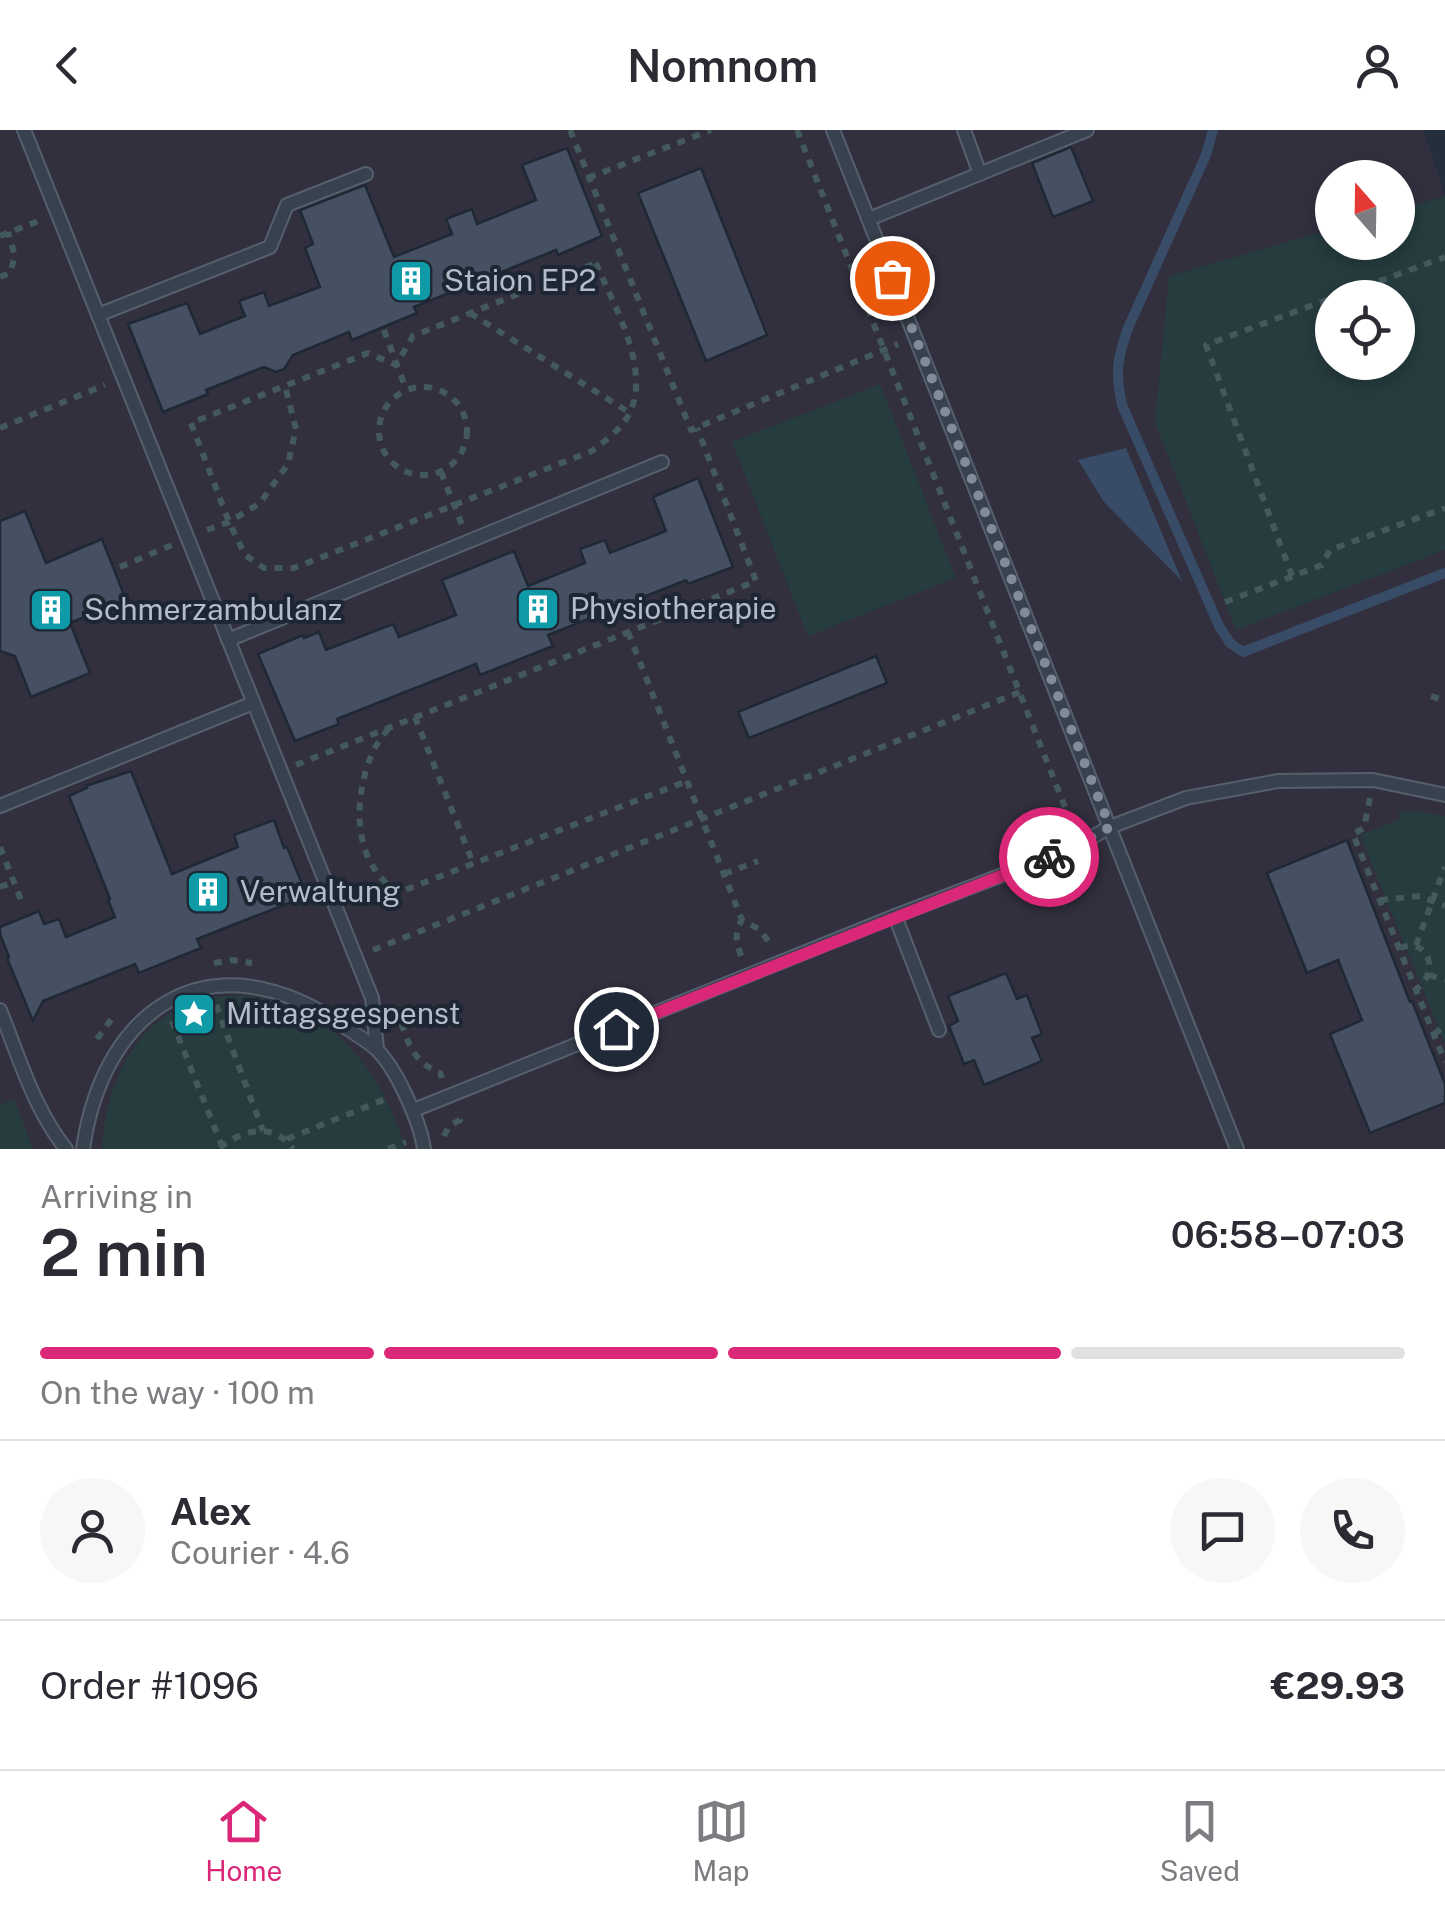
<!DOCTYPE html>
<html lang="en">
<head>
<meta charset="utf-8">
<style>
	body { margin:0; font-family:"Public Sans",sans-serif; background:#f7f7f7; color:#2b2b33; height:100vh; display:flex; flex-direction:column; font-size:38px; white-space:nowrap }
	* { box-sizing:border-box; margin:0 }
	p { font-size:32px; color:#7c7c81 }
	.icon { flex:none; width:55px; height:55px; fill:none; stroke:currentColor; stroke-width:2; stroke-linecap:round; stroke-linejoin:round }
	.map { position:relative; height:1019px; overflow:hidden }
	.drawer { display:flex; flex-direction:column; background:#fff; flex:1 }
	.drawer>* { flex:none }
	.needle { width:65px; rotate:340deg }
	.buttons { position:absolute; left:1315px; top:30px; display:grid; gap:20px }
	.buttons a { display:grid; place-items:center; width:100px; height:100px; border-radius:50%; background:#fff; box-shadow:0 5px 15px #0003; font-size:50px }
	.pin { position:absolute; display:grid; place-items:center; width:85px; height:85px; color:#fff; margin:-42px; border:5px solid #fff; border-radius:50%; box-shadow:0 2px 10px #0007 }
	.courier { position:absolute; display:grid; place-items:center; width:100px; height:100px; margin:-50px; border:8px solid #db2777; border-radius:50%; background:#fff; color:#222; box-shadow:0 2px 12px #0007 }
	.headline em { font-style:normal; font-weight:600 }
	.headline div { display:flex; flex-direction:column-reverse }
	.headline { display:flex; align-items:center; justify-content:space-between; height:170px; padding:0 40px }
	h1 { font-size:65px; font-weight:600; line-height:75px }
	.bar { display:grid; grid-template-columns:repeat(4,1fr); gap:15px 10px; align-content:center; height:120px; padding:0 40px }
	.bar i { height:12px; border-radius:8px; background:#e1e1e2 }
	.bar .selected { background:#db2777 }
	.bar p { grid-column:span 4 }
	.line { display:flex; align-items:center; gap:25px; padding:0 40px; border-top:2px solid #e1e1e2 }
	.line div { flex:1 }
	.round { display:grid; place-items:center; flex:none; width:105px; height:105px; border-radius:52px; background:#f7f7f7 }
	header { display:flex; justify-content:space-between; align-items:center; height:130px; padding:0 40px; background:#fff; font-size:45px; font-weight:600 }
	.tabs { display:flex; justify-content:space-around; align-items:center; height:140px; border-top:2px solid #e1e1e2; background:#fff; font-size:28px; color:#7c7c81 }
	.tabs a { display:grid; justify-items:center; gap:5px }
	.tabs .selected { color:#db2777 }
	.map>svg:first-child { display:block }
	.medical { fill:#32303f }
	.green { fill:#263c3f; fill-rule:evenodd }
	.water { fill:#394c67 }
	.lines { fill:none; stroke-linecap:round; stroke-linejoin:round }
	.stream { stroke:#394c67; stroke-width:10 }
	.building { fill:#455162; stroke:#1f2835; stroke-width:2.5 }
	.service-casing { stroke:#565f6c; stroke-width:16 }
	.path { stroke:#44595c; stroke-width:6; stroke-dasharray:8 8; stroke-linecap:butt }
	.service { stroke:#38414e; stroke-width:12 }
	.done { stroke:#828b98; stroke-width:10; stroke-dasharray:0 18 }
	.route { stroke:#db2777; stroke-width:12 }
	.labels { text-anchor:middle; stroke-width:8; stroke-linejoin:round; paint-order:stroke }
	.poi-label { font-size:30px; fill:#b4bcc9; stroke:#1d2633; text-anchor:start }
</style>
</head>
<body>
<header><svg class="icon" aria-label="back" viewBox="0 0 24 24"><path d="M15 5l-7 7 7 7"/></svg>Nomnom<svg class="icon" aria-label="person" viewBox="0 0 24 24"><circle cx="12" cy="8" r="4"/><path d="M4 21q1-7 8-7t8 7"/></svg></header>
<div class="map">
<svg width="1445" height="1019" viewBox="0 0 1445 1019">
	<rect width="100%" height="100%" fill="#242f3e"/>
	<polygon class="medical" points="0,0 1423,0 1445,66 1398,80 1398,48 1332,48 1332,99 1169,146 1236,500 1445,420 1445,1019 0,1019"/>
	<g class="green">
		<path d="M1445 66V420L1236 500 1155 292 1169 146 1332 99V112H1398V80ZM1332 168H1398V232H1332Z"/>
		<polygon points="880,254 956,448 808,506 732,312"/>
		<polygon points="1416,681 1445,686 1445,914 1360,705 1401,689 1398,682"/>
		<path d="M241 865C251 866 262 867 272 869 342 888 387 953 405 1019H102C106 953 134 888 203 869 215 866 229 866 241 865Z"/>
		<polygon points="14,969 33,1019 0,1019 0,975"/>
	</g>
	<polygon class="water" points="1126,318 1182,451 1104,372 1078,330"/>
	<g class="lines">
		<path class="stream" d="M1213 0 1206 25 1128 198C1117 230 1115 241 1122 275L1219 496 1230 513 1243 522 1445 443"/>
	</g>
	<g class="building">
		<polygon points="1071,17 1093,71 1053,87 1032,33"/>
		<polygon points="567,18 602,106 558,125 556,120 499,143 490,160 469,155 414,177 417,183 352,210 349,202 293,225 284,239 276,242 264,237 206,260 208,264 163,282 128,194 187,173 200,204 245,186 239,171 264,162 269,176 320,157 305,118 313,114 300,80 365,55 394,127 452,104 446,89 472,79 477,94 536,70 522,35"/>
		<polygon points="701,38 767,205 706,231 638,63"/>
		<polygon points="698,348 733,437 688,454 686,450 548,505 553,516 480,545 476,534 337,589 339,594 295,611 258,524 303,505 304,508 319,502 326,520 393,494 399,507 456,485 442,450 514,421 528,456 585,433 580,419 605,410 610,423 666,401 653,367"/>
		<polygon points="25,381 46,433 102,409 126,470 70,493 90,543 31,567 15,526 0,521 0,391"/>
		<polygon points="876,526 887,553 749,608 738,582"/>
		<polygon points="131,641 172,744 238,717 234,705 274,690 284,718 287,717 307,766 197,809 201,818 139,843 135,834 43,871 33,891 7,828 9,827 0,804 0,797 39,781 44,794 59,789 66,807 115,787 108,770 110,769 69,666 87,658 86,656"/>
		<polygon points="1347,710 1410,872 1412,871 1445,954 1445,973 1370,1003 1330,904 1362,890 1338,830 1307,843 1267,743"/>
		<polygon points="1006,843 1017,869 1027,865 1042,904 1032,908 1042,931 984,955 974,930 964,934 949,896 958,891 948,866"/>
	</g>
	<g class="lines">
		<g class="service-casing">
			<g id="service">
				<polyline points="24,0 372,868 377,919"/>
				<polyline points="833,0 1237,1019"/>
				<polyline points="964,0 980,44"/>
				<polyline points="869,89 1087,0"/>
				<polyline points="98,185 270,117 287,75 366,44"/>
				<polyline points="228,510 662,332"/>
				<polyline points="0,676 253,573"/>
				<polyline points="895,786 939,900"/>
				<path d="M0 880C19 927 34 979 66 1019"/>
				<polyline points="414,980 895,786 1041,730 1080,714 1110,697 1186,668 1278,651 1373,650 1445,665"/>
				<path d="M83 1019C104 873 214 807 342 895 352 902 364 909 374 917 395 935 420 991 424 1019"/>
			</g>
		</g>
		<g class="path">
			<polyline points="570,0 691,300 898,214"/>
			<polyline points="797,0 1072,695"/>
			<polyline points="588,48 711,0"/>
			<polyline points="0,106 41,90"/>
			<path d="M596 133C613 174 651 238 630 282 623 298 606 310 592 321L294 438H264L245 425 229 392 191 293 368 223 396 235 413 206Z"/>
			<polyline points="0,147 10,143 15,126 8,102"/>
			<polyline points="1334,168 1445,127"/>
			<polyline points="470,183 630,283"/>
			<polyline points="384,200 406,259"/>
			<circle cx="423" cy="301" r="44"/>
			<polyline points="0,298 105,255"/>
			<polyline points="441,342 462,395"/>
			<polyline points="207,400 229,392 260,373 288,334 296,299 285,256"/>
			<polyline points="120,437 172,415"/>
			<polyline points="1292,446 1206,215 1332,168"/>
			<polyline points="1225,472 1322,435 1330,420 1445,378"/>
			<polyline points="628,502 742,790 760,800 771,815"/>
			<polyline points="1431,566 1445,571"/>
			<polyline points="415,587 473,733"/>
			<path d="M388 599C382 607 375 616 371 626 357 661 353 707 375 740 380 748 389 756 397 763L687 651"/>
			<polyline points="296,635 756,451 697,298"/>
			<polyline points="1370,668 1364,698 1353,704 1445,932"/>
			<polyline points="0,717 23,775"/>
			<polyline points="724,744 758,731"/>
			<polyline points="0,757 14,752"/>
			<polyline points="1380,770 1420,766 1445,776"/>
			<polyline points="1416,815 1445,737"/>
			<path d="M1400 818C1429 806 1440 844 1416 859"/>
			<polyline points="373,820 1020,562"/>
			<path d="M741 826C736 811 734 803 742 790"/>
			<polyline points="214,833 233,830 252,833"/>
			<polyline points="1429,845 1445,850"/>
			<polyline points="216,875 263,1001"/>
			<path d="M396 878C407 907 409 930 440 943L442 948"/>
			<polyline points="172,891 222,1016"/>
			<polyline points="1434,904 1445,896"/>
			<polyline points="97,909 113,887"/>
			<polyline points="444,1006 449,996 460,990 457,982"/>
			<polyline points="287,1009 388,968"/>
			<path d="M220 1018C242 999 275 992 293 1019"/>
			<polyline points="388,1019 406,1012"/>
		</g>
		<use href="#service" class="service"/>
	</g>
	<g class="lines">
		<polyline class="done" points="892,148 1110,697 1080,714 1049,727"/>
		<polyline class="route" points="616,899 1049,727"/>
	</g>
	<defs>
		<g id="building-square" transform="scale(2.25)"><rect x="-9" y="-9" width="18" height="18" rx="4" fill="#0f9aa8" stroke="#1d2633"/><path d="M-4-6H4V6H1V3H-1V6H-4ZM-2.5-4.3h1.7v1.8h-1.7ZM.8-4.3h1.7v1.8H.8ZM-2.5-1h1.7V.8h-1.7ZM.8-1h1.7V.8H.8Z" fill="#fff"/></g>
		<g id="sight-square" transform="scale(2.25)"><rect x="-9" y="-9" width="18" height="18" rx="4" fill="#0f9aa8" stroke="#1d2633"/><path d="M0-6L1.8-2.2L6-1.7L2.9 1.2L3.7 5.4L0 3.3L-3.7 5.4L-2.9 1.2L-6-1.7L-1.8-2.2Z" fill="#fff"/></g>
	</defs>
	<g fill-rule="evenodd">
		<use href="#building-square" x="411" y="151"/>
		<use href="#building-square" x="538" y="479"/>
		<use href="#building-square" x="51" y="480"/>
		<use href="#building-square" x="208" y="762"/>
		<use href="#sight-square" x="194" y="884"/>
	</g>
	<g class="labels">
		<g class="poi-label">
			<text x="444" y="161">Staion EP2</text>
			<text x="570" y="489">Physiotherapie</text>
			<text x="84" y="490">Schmerzambulanz</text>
			<text x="240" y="772">Verwaltung</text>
			<text x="226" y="894">Mittagsgespenst</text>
		</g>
	</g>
</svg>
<div class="buttons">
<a><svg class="needle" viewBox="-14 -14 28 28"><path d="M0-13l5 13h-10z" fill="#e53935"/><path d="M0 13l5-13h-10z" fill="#7c7c81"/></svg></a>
<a><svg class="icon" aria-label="locate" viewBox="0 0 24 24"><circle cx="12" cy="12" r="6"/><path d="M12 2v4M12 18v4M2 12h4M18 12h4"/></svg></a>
</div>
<div class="pin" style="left:892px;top:148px;background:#ea580c"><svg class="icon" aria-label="bag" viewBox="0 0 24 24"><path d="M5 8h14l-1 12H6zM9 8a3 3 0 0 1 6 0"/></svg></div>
<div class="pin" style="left:616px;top:899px;background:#1f2937"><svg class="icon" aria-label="home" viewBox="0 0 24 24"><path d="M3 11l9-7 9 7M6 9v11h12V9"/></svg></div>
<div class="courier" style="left:1049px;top:727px"><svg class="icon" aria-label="bike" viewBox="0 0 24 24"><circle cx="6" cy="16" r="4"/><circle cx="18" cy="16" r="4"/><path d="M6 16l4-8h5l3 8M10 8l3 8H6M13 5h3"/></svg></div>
</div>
<section class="drawer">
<div class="headline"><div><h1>2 min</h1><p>Arriving in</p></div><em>06:58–07:03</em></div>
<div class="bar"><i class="selected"></i><i class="selected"></i><i class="selected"></i><i></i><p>On the way · 100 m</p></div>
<div class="line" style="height:180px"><a class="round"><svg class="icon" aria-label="person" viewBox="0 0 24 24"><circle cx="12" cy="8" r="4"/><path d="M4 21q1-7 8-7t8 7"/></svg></a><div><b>Alex</b><p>Courier · 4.6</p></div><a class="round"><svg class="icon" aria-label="chat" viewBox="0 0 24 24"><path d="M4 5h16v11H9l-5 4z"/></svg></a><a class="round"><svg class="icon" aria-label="phone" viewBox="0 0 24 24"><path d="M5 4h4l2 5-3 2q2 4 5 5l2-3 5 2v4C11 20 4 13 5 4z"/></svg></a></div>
<div class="line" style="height:130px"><div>Order #1096</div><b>€29.93</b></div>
</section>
<nav class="tabs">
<a class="selected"><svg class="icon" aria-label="home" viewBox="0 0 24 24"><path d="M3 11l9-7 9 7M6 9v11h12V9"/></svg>Home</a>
<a><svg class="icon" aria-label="map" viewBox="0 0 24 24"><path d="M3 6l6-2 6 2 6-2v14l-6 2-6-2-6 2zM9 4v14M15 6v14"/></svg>Map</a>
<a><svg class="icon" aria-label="saved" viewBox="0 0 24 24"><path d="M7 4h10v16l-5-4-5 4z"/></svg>Saved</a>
</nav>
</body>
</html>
